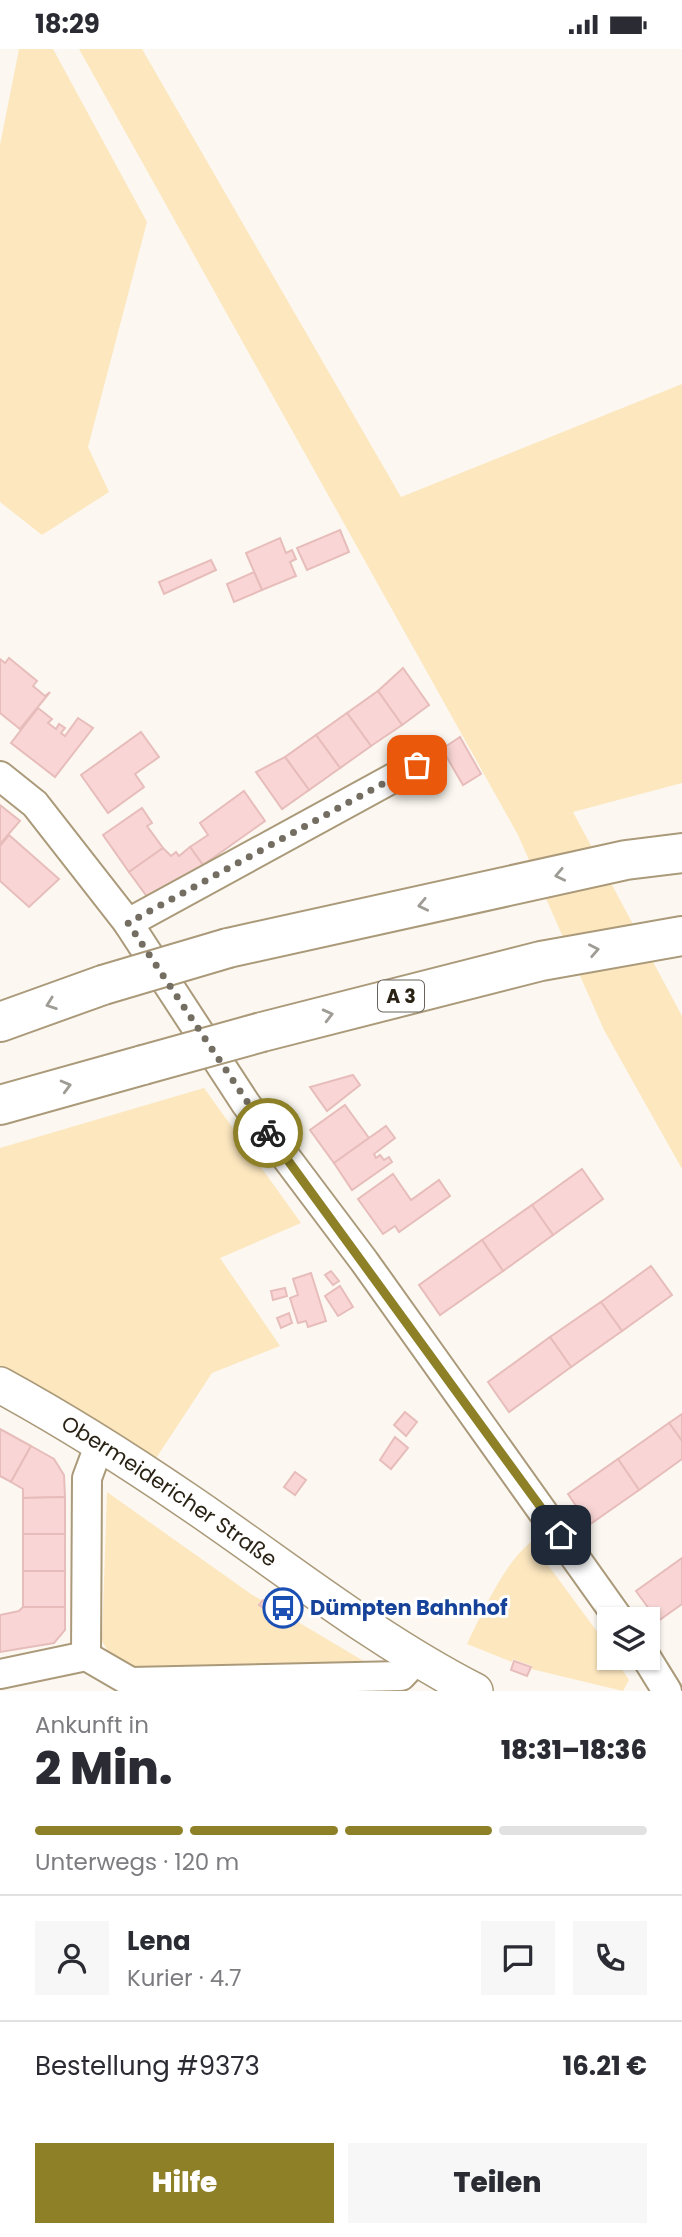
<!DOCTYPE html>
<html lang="de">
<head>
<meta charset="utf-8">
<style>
	body { margin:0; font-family:Poppins,sans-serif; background:#f7f7f7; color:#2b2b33; height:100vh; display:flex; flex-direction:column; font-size:26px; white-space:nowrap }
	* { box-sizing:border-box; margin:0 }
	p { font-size:23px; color:#7c7c81 }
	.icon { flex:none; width:38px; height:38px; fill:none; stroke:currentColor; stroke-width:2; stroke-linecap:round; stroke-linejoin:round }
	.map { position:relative; height:1642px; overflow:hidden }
	.sheet { display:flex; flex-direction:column; background:#fff; flex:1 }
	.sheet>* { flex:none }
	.buttons { position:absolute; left:597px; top:1558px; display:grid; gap:14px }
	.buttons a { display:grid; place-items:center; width:63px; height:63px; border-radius:0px; background:#fff; box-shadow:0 2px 5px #0004; font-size:35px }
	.pin { position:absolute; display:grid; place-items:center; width:60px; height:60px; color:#fff; margin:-30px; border-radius:14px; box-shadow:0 4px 10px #0006 }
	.courier { position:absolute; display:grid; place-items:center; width:70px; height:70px; margin:-35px; border:5px solid #8d8027; border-radius:50%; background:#fff; color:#222; box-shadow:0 2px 9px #0007 }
	.head em { font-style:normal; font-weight:800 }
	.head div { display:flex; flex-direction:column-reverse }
	.head { display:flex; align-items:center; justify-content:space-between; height:119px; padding:0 35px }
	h1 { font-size:46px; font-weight:800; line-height:52px }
	.bar { display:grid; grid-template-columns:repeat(4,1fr); gap:10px 7px; align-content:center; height:84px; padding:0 35px }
	.bar i { height:9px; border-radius:5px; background:#e1e1e2 }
	.bar .on { background:#8d8027 }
	.bar p { grid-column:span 4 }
	.line { display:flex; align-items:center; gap:18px; padding:0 35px; border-top:2px solid #e1e1e2 }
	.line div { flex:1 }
	.round { display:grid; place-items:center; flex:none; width:74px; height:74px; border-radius:0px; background:#f7f7f7 }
	.primary-button { display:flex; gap:14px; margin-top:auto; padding:14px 35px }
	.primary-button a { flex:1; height:80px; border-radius:0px; background:#8d8027; color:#fff; font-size:28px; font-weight:800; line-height:80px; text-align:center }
	.primary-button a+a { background:#f7f7f7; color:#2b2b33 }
	.status { display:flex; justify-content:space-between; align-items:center; height:49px; padding:0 35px; background:#fff; direction:ltr }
	.status svg { height:19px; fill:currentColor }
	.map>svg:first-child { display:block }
	.green { fill:#fce7bf }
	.building { fill:#f9d6d5; stroke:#e7bdbb; stroke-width:2 }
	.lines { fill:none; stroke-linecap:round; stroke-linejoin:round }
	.minor-casing { stroke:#ab9a7a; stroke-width:32 }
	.major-casing { stroke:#ab9a7a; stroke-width:38 }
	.highway-casing { stroke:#ab9a7a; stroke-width:42 }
	.minor { stroke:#fff; stroke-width:28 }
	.major { stroke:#fff; stroke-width:35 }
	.highway { stroke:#fff; stroke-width:38 }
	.highway-bridge-casing { stroke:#ab9a7a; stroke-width:42; stroke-linecap:butt }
	.highway-bridge { stroke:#fff; stroke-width:38 }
	.oneway { stroke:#9f9c96 }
	.done { stroke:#736d62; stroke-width:7; stroke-dasharray:0 12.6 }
	.route { stroke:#8d8027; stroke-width:9 }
	.labels { text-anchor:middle; stroke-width:6; stroke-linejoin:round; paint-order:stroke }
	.shield { fill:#fff; stroke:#69645b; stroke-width:2 }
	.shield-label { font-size:19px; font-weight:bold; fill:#292215 }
	.street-label { font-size:21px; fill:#292215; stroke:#fff }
	.transit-label { font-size:21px; font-weight:bold; fill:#164399; stroke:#fff; text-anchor:start }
</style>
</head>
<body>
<div class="status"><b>18:29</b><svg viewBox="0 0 49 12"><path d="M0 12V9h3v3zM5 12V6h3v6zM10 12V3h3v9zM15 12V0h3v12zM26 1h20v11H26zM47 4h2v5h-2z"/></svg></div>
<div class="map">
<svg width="682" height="1642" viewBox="0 0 682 1642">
	<rect width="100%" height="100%" fill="#fcf8f1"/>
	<g class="green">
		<polygon points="19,0 53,0 147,173 88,398 109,443 42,486 0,453 0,96"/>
		<polygon points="79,0 142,0 401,448 682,335 682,734 573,763 682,967 682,1120 604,981 518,786"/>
		<polygon points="204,1039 301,1174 220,1209 280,1297 212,1324 149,1420 0,1336 0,1099"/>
		<polygon points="107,1443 251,1545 377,1620 143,1623 113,1611 102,1592"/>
		<path d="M531 1493 604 1592 597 1598 609 1615 616 1611 629 1631 623 1642 531 1620 532 1617 513 1610 512 1613 467 1595C482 1564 504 1514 531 1493Z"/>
	</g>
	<g class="building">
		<polygon points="340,481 349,503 307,521 297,499"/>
		<polygon points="280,489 286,504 292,501 296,510 290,513 296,527 262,541 246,504"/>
		<polygon points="211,511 216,521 164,545 159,533"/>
		<polygon points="254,523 262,541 234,553 227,535"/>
		<polygon points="9,609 37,632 33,637 45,647 50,643 20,680 0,664 0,610 5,614"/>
		<polygon points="403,619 429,656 402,676 378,642"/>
		<polygon points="378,642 402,676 371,697 347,664"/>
		<polygon points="38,659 52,670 48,674 56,680 59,675 65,679 61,684 65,687 78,669 93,679 55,728 11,694"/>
		<polygon points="347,664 371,697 340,719 316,686"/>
		<polygon points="141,683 159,708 135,725 144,738 108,764 81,726"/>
		<polygon points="316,686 340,719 309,741 285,708"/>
		<polygon points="460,688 481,725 463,736 442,700"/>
		<polygon points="285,708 309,741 282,760 256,723"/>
		<polygon points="244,742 265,772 203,816 190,798 208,786 200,774"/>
		<polygon points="0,756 20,772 0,795"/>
		<polygon points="142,759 152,774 147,777 163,799 129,823 103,786"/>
		<polygon points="9,786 59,830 29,858 0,832 0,797"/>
		<polygon points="190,798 203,816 151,853 129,823 163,799 171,807 176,803 179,807"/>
		<polygon points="353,1026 360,1036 327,1062 310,1038"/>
		<polygon points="345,1056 369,1089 334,1114 310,1081"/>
		<polygon points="386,1077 395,1089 374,1105 376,1109 380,1106 384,1111 389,1108 392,1113 352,1141 334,1114"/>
		<polygon points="582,1120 603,1150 553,1186 532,1156"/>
		<polygon points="393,1125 411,1151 439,1131 450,1147 399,1183 395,1177 383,1185 358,1150"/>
		<polygon points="532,1156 553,1186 503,1222 482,1191"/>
		<polygon points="482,1191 503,1222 440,1266 419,1236"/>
		<polygon points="651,1217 672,1246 622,1282 601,1253"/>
		<polygon points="331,1222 339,1232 333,1236 325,1226"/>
		<polygon points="311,1224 326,1272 308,1278 306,1272 298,1274 290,1249 298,1246 293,1230"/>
		<polygon points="340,1237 353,1258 338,1267 325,1247"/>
		<polygon points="285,1239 287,1247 273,1251 271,1242"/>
		<polygon points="601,1253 622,1282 571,1318 550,1288"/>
		<polygon points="289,1264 292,1274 281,1279 277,1269"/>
		<polygon points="550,1288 571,1318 509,1363 488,1333"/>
		<polygon points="405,1363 417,1373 406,1387 394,1376"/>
		<polygon points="682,1365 682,1392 669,1374"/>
		<polygon points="669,1374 682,1392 682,1410 639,1441 618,1410"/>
		<polygon points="0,1380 31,1397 11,1433 0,1427"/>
		<polygon points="395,1388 408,1399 391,1420 380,1411"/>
		<polygon points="31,1397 54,1410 64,1426 65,1448 23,1449 23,1440 11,1433"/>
		<polygon points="618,1410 639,1441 589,1476 568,1445"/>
		<polygon points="295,1423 306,1431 295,1446 284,1438"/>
		<polygon points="65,1448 65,1485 23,1485 23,1449"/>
		<rect x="23" y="1485" width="42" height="37"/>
		<polygon points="682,1509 682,1555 658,1572 636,1542"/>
		<rect x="23" y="1522" width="42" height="36"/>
		<polygon points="263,1551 276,1560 273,1565 259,1556"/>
		<polygon points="23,1558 65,1558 65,1581 54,1594 0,1603 0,1566 19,1562"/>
		<polygon points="514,1612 531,1618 527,1627 511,1621"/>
	</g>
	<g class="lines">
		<g class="minor-casing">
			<g id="minor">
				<polyline points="0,727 35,755 128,874 246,1055 364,1212 619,1570"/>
				<polyline points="128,874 417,716"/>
				<polyline points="86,1607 131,1633 401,1627 417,1610"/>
				<polyline points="646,1608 667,1642"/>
				<polyline points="0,1625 86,1607 87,1429 100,1394"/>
			</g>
		</g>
		<g class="major-casing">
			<g id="major">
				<path id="s1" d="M0 1336C64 1371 126 1410 186 1451 282 1516 372 1589 475 1642"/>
			</g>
		</g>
		<g class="highway-casing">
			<g id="highway">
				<polyline points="228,899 626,811 682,804"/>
				<polyline points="0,973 103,936"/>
				<polyline points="262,983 541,912 682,887"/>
				<polyline points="0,1056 143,1016"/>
			</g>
		</g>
		<use href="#minor" class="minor"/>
		<use href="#major" class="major"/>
		<use href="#highway" class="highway"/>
		<g class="highway-bridge-casing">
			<g id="highway-bridge">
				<polyline points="103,936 228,899"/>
				<polyline points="143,1016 262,983"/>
			</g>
		</g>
		<use href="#highway-bridge" class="highway-bridge"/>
	</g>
	<defs><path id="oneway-chevron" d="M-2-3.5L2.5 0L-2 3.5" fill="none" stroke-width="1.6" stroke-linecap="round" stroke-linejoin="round" transform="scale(1.75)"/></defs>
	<g class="oneway">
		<use href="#oneway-chevron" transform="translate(560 826) rotate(168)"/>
		<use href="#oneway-chevron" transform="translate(423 856) rotate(168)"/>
		<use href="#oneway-chevron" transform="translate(594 901) rotate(-11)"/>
		<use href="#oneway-chevron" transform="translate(51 955) rotate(160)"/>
		<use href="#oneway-chevron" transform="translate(328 966) rotate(-14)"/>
		<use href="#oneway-chevron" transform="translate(66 1037) rotate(-15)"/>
	</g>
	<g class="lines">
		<polyline class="done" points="268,1084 128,874 417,716"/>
		<polyline class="route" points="268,1084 561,1486"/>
	</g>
	<defs>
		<g id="bus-ring" transform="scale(2.0125)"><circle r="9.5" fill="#fff" stroke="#1a4fb4" stroke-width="1.5"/><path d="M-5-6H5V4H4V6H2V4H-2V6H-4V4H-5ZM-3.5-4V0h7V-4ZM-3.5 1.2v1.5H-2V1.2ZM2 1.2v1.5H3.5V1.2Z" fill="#1a4fb4"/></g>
	</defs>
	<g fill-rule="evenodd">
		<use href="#bus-ring" x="283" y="1559"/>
	</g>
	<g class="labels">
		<rect class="shield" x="378" y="931.5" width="46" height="31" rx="5"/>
		<g class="shield-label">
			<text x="401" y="954">A 3</text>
		</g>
		<g class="street-label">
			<text dy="7" stroke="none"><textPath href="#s1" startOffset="200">Obermeidericher Straße</textPath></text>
		</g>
		<g class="transit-label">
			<text x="310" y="1566">Dümpten Bahnhof</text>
		</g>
	</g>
</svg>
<div class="buttons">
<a><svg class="icon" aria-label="layers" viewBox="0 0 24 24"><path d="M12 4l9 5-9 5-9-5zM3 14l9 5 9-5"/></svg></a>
</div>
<div class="pin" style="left:417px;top:716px;background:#ea580c"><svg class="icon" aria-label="bag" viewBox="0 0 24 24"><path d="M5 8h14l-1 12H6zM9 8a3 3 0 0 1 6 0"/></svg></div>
<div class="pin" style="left:561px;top:1486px;background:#1f2937"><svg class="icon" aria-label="home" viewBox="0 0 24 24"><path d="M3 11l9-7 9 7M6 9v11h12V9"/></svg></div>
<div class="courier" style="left:268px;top:1084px"><svg class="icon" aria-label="bike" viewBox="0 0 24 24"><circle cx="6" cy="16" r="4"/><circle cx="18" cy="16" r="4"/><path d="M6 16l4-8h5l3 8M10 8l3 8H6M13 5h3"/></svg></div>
</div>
<section class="sheet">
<div class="head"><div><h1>2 Min.</h1><p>Ankunft in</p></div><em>18:31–18:36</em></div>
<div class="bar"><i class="on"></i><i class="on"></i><i class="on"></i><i></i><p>Unterwegs · 120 m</p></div>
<div class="line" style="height:126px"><a class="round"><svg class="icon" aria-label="person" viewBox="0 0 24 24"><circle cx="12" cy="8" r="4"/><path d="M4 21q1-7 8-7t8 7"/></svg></a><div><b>Lena</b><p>Kurier · 4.7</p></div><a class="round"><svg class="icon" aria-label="chat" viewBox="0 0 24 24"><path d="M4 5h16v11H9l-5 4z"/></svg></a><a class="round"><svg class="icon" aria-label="phone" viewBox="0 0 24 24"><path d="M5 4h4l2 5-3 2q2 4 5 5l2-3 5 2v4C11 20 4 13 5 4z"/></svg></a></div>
<div class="line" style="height:91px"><div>Bestellung #9373</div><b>16.21 €</b></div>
<div class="primary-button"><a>Hilfe</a><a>Teilen</a></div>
</section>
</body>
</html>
